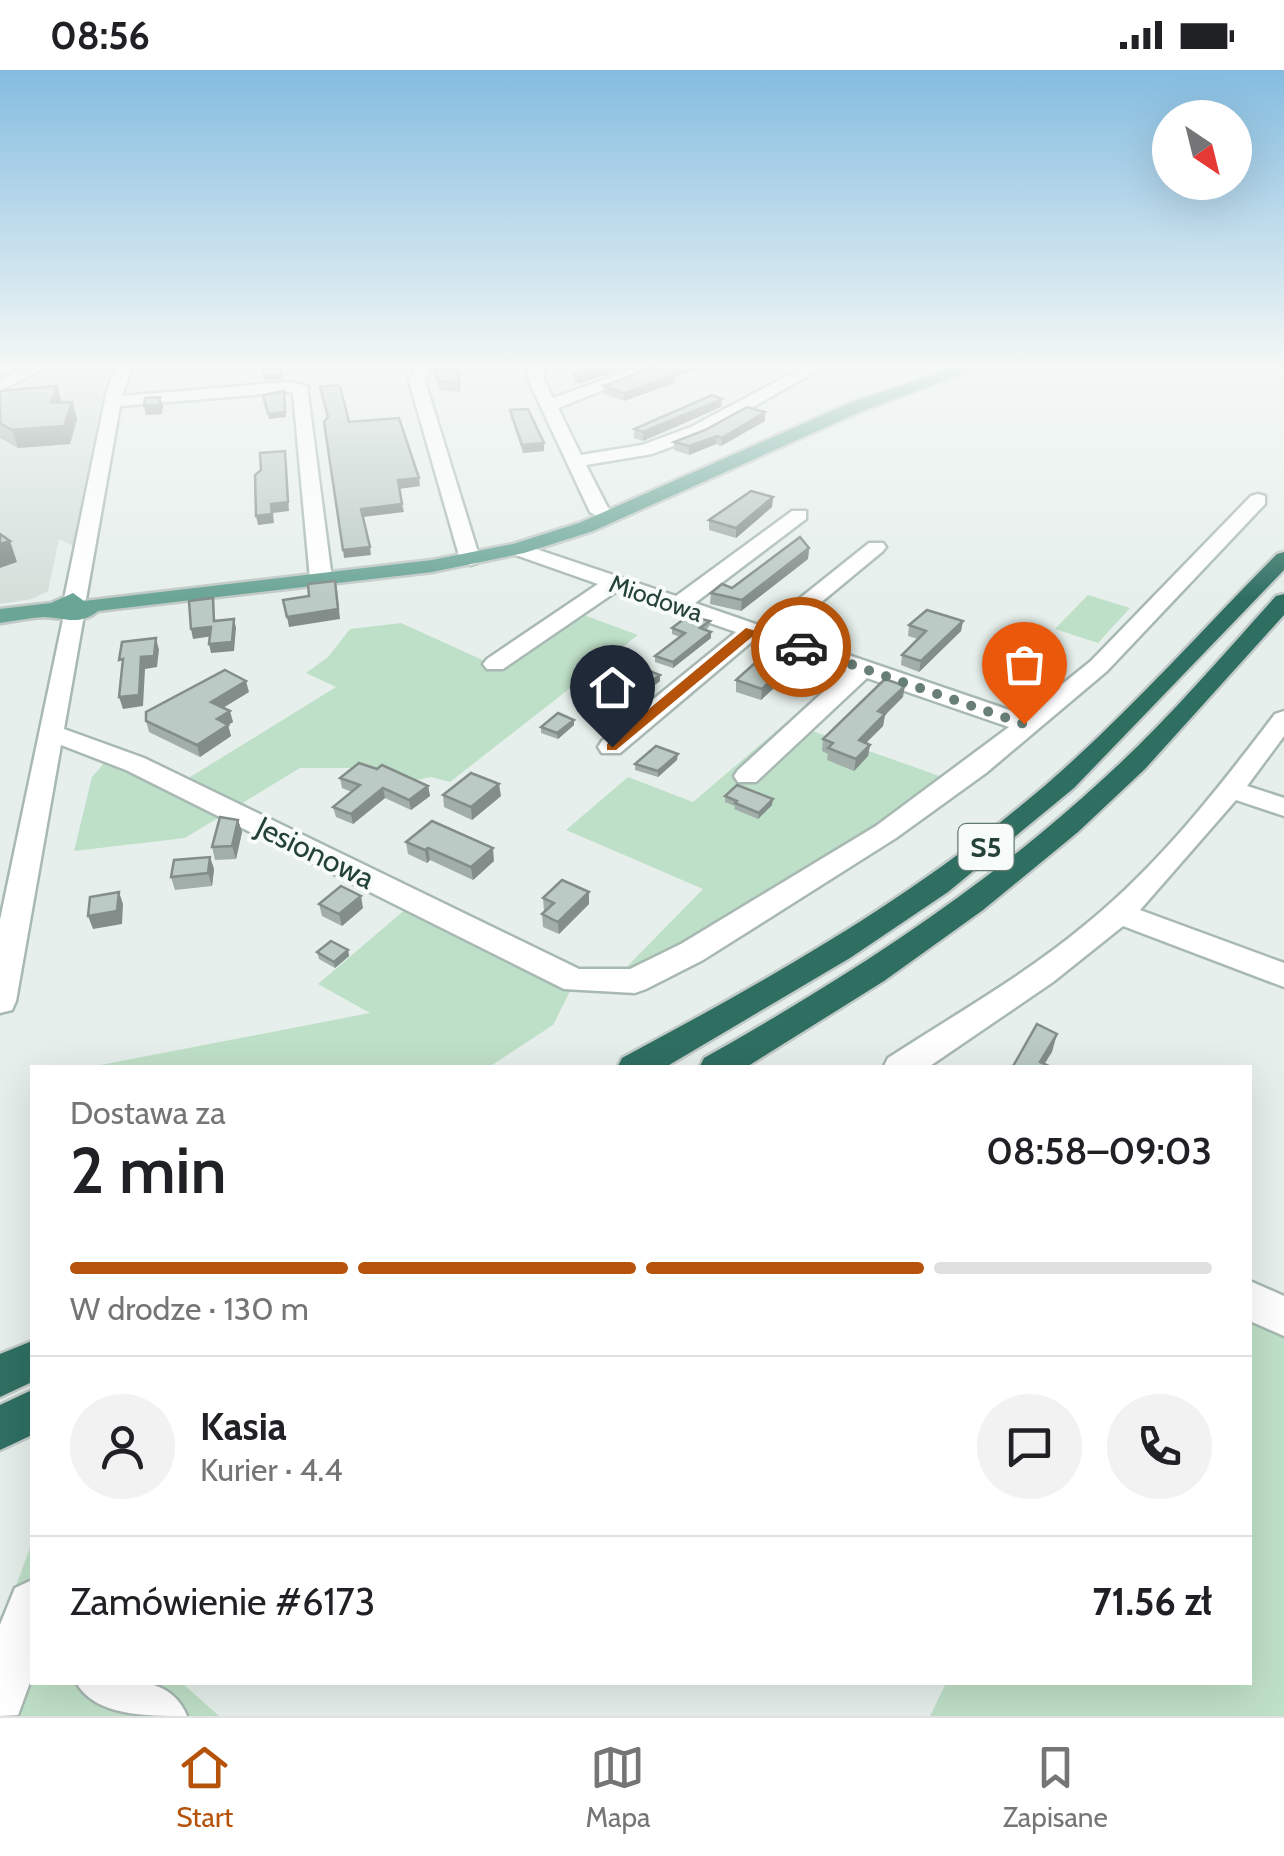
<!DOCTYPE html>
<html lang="pl">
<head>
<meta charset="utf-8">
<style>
	body { margin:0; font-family:Cabin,sans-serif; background:#f2f2f2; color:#202124; height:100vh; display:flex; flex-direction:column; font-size:38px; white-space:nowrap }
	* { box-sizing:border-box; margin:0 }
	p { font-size:32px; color:#757577 }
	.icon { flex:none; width:55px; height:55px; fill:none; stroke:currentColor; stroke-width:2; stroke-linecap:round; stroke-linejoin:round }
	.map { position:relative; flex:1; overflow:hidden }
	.side { position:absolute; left:30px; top:995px; width:1222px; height:620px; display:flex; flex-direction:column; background:#fff; border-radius:0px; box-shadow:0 10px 40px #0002 }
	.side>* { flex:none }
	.needle { width:65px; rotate:145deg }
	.tools { position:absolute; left:1152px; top:30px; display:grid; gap:20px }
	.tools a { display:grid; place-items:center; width:100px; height:100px; border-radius:50%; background:#fff; box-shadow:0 10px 40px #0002; font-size:50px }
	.pin { position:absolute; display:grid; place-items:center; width:85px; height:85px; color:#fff; margin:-102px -42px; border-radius:50% 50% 50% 0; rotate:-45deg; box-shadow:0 0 10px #0007 }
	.pin .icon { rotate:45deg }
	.courier { position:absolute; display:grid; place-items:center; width:100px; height:100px; margin:-50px; border:8px solid #b45309; border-radius:50%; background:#fff; color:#222; box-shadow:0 2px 12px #0007 }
	.overview em { font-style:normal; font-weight:600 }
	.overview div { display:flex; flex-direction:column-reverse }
	.overview { display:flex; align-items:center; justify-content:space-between; height:170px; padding:0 40px }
	h1 { font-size:65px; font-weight:600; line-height:75px }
	.bar { display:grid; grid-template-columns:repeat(4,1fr); gap:15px 10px; align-content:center; height:120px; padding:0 40px }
	.bar i { height:12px; border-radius:8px; background:#e0e0e0 }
	.bar .current { background:#b45309 }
	.bar p { grid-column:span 4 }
	.line { display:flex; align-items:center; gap:25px; padding:0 40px; border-top:2px solid #e0e0e0 }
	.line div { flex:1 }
	.round { display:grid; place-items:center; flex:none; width:105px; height:105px; border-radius:52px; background:#f2f2f2 }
	.status { display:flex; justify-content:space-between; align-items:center; height:70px; padding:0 50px; background:#fff; direction:ltr }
	.status svg { height:28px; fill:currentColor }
	.tabs { display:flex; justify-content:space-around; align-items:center; height:140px; border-top:2px solid #e0e0e0; background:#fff; font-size:28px; color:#757577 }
	.tabs a { display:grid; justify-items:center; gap:5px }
	.tabs .current { color:#b45309 }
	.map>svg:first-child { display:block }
	.built { fill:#d4dfda }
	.green { fill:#bfe0c8 }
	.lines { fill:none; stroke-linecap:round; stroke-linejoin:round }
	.minor-casing { stroke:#a8b8b2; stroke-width:5 }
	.major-casing { stroke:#c2cac8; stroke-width:5 }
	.highway-casing { stroke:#c2cac8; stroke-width:5 }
	.minor { fill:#fff; fill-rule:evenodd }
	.major { fill:#6aa596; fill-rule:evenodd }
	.highway { fill:#2f6f62; fill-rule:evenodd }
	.wall { fill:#a1aea9 }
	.shaded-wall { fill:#838d89 }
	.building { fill:#bbcac4; stroke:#838d89; stroke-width:2.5 }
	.route { fill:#b45309 }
	.done { stroke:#687f78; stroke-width:10; stroke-dasharray:0 18 }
	.labels { text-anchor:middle; stroke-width:8; stroke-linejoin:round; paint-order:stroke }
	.far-street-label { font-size:25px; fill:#24423a; stroke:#f7fbf9 }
	.shield { fill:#f7fbf9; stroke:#637a73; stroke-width:2.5 }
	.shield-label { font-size:28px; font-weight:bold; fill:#24423a }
	.street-label { font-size:30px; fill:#24423a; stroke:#f7fbf9 }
</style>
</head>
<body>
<div class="status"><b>08:56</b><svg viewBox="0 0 49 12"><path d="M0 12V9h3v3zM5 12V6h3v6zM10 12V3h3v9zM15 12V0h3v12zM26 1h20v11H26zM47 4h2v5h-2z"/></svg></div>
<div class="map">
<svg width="1284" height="1646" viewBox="0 0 1284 1646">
	<rect width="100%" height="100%" fill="#e6efeb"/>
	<polygon class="built" points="53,298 108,298 73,476 59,469 48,521 32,529 0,534 0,335 37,316 25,312"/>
	<g class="green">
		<polygon points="1088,525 1130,538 1098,573 1055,559"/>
		<polygon points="565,538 638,565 450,712 431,707 417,710 373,698 300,698 185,768 74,781 92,707 119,676 187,709 336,617 306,603 328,587 350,559 401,553 487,592"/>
		<polygon points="787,652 948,709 738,851 610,914 703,819 566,760 628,707 693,732"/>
		<polygon points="407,838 570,921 553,955 489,997 85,998 370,943 318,914"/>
		<polygon points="1250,1218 1284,1232 1284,1646 930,1646 946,1613 1250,1612"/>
		<polygon points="32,1472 32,1612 182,1613 219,1646 0,1646 0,1560"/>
	</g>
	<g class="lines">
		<g class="minor-casing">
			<g id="minor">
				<polygon points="24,298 44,298 0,321 0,310"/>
				<polygon points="116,298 132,298 122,326 288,312 307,316 332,509 329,514 321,515 310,509 293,323 288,322 120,336 86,529 75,536 67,534 64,529 107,320"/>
				<polygon points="416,298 432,298 425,311 480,489 477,493 470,495 460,489 409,311"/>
				<polygon points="529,298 545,298 543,307 553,328 636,298 659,298 558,338 581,385 642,375 691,357 802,298 822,298 703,365 652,384 586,395 608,438 619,447 609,453 590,442 527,307"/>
				<polygon points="1258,424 1265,426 1265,434 1107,601 986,703 896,768 703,890 646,919 635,923 564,919 126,700 61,675 16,931 12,940 0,943 0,850 65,540 73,538 84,545 64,659 144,688 579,899 630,899 681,874 876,756 1009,657 867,608 756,712 738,712 734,706 738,700 846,601 755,569 620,683 602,683 598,677 602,671 736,562 617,521 503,599 487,599 483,594 487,589 598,514 510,483 507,479 510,475 524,475 676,526 792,441 806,441 806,449 695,533 764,557 869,473 883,473 886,477 883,481 784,563 1024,645 1091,591 1251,426"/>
				<path d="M1284 641V666L1247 716 1284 728V746L1236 730 1140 840 1284 893V917L1123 856 1053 912 927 998H883L888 988C954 945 1024 906 1085 855 1159 795 1218 719 1275 644Z"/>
				<polygon points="1250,1211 1284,1226 1284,1266 1250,1251"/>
				<polygon points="32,1510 32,1607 18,1645 0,1646 0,1555 15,1518"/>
				<path d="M76 1612C117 1612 169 1601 187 1646 146 1646 94 1646 76 1612Z"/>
			</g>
		</g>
		<g class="major-casing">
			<path id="major" d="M955 298H978L862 341 593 461 524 483 432 502 98 541C78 557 63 547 43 547 29 548 14 551 0 553V539L51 533 73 523 84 531 432 490 513 474 579 453 850 333Z"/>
		</g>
		<g class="highway-casing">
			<g id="highway">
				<path d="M1284 482V500L1074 718 948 822 850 888 664 998H617L622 988C760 914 896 838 1018 738 1112 662 1192 570 1277 484Z"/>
				<path d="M1284 524V545L1145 699 1078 762 983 840 884 911 745 998H699L704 988C846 908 983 820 1103 709 1165 653 1220 588 1276 526Z"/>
				<polygon points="32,1271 32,1312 0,1327 0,1284"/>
				<polygon points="32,1320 32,1365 0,1380 0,1335"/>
			</g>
		</g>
		<use href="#minor" class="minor"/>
		<use href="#major" class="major"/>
		<use href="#highway" class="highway"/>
	</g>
	<g class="wall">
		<polygon points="457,298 461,322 439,320 435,299"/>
		<polygon points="479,298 510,298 510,301"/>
		<polygon points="585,298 625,298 579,314 573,312 573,304 586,300"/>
		<polygon points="650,298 702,298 674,308 674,313 624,331 604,324 604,316"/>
		<polygon points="0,321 62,332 72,332 77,349 70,374 18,378 0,368"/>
		<polygon points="722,329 721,337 643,371 634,368 634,359"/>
		<polygon points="510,340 544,381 523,383 511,348"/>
		<polygon points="765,351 721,376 716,374 689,385 674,380 674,372"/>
		<polygon points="773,427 772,437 736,468 709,460 709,450"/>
		<polygon points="809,478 808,489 741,541 710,534 711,523 732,518"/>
		<polygon points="710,551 709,557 705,560 711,568 673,598 655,592 655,586 680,567 672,564 672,558"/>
		<polygon points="963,551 961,561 919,602 901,595 902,585 918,569 908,566 909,555"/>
		<polygon points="774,600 774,618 761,630 736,622 736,610"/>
		<polygon points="660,605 660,611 644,623 627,617 627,611"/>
		<polygon points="249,622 223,638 233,652 228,655 231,666 200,687 149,662 146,651"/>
		<polygon points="903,627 885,645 883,656 866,673 870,675 868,686 854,701 827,690 828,684 822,681 823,669"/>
		<polygon points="627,628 627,634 608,649 581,638 581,632"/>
		<polygon points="574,650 574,655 558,669 541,663 541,657"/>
		<polygon points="677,690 658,707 635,700 635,694"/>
		<polygon points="340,708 428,716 430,726 411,740 385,728 353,754 336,747 333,737 352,722 342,718"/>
		<polygon points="443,725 501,726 472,750 444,737"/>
		<polygon points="725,726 772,735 758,749 734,739 735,736 725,732"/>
		<polygon points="238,750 242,762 236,789 215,790 212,777"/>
		<polygon points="406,772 494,791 473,810 430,790 427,793 408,784"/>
		<polygon points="210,787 214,799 212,816 175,820 171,807"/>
		<polygon points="543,828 589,834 559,864 543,857 542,844 545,841 544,841"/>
		<polygon points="319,834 363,838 342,856 322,846"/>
		<polygon points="348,880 349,886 335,898 319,889 317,882"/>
	</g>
	<g class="shaded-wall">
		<polygon points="604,298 625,298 579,314 579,307"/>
		<polygon points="682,298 702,298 674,308 674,313 624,331 624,323"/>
		<polygon points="282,304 283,309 264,310 263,306"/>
		<polygon points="57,316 62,333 51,333"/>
		<polygon points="284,321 286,347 269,349 268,344"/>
		<polygon points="160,327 163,336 162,344 146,345 144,336"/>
		<polygon points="722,329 721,337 643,371 643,362"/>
		<polygon points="72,332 77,349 70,374 18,378 12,360"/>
		<polygon points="765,342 765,351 721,376 722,368"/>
		<polygon points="717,366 716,374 689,385 689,376"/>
		<polygon points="544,373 544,381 523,383 522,375"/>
		<polygon points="285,381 289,441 273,443 274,453 258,455 256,446 271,434"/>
		<polygon points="419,408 420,416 399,419 398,410"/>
		<polygon points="773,427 772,437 736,468 736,458"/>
		<polygon points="402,434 404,442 363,447 361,439"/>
		<polygon points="10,471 17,492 0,498 0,474"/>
		<polygon points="370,477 371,485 344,488 343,480"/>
		<polygon points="809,478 808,489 741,541 742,530"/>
		<polygon points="337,521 340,549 289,557 287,547"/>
		<polygon points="234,549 236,558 234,581 211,583 209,574"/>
		<polygon points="963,551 961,561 919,602 921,591"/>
		<polygon points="211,557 213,566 193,569 191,559"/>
		<polygon points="711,562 711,568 673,598 673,592"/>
		<polygon points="156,568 159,580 157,597 145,599 143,636 123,639 119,627 141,587"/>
		<polygon points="774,600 773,608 775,606 774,618 761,630 762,619 769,604"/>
		<polygon points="660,605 660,611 644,623 644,617"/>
		<polygon points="246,611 249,622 214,643 211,632"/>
		<polygon points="905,616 903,627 885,645 883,656 857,682 859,670 878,641"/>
		<polygon points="627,628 627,634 608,649 608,643"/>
		<polygon points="230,641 233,652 228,655 231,666 200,687 197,675 217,649"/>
		<polygon points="574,650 574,655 558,669 557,663"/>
		<polygon points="870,675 868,686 854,701 856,689"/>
		<polygon points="678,684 677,690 658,707 658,701"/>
		<polygon points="499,714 501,726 472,750 471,737"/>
		<polygon points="428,716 430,726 411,740 409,730"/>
		<polygon points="383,718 385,728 353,754 351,744"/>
		<polygon points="773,729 772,735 758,749 759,743"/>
		<polygon points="238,750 242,762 236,789 232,776"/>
		<polygon points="428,778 430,790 427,793 425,780"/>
		<polygon points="493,778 494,791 473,810 471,797"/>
		<polygon points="210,787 214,799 212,816 208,803"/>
		<polygon points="119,822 123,834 122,854 93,859 88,846"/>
		<polygon points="589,822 589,834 559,864 558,852"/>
		<polygon points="361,826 363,838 342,856 339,844"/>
		<polygon points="348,880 349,886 335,898 334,892"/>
		<polygon points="1057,964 1052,982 1042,998 1040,992"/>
	</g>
	<g class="building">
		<polygon points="264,298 281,298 282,304 263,306"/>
		<polygon points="457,298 460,313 438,311 435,298"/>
		<polygon points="591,298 604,298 579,307 573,304"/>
		<polygon points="650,298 682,298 667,303 674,306 624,323 604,316"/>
		<polygon points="336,315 340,316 349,352 399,348 419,408 398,410 402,434 361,439 370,477 343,480 324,352 328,347 320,317"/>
		<polygon points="57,316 51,333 72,332 64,356 12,360 0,353 0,321"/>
		<polygon points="284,321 285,342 268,344 263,325"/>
		<polygon points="712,325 722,329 643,362 634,359"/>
		<polygon points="160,327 159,335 144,336 145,328"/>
		<polygon points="747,337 765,342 722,368 717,366 689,376 674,372 705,360"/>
		<polygon points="528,339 544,373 522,375 510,340"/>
		<polygon points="285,381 288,432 271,434 272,444 256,446 255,405 261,400 260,383"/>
		<polygon points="751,421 773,427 736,458 709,450"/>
		<polygon points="0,464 10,471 0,474"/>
		<polygon points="800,467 809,478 742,530 711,523 722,514 732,518"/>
		<polygon points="335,511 338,539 287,547 283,530 309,526 308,514"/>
		<polygon points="213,528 214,551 234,549 232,572 209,574 211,557 191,559 189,531"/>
		<polygon points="927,540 963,551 921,591 902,585 926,561 909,555"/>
		<polygon points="688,546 710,551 700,558 711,562 673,592 655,586 685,563 672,558"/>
		<polygon points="156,568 154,586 141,587 139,625 119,627 123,589 119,590 122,572"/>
		<polygon points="755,593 774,600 769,604 775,606 762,619 736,610"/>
		<polygon points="644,599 660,605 644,617 627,611"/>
		<polygon points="225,600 246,611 211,632 230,641 217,649 228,655 197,675 146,651 146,642"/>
		<polygon points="885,609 905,616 878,641 885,644 859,670 870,675 856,689 828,678 833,673 823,669"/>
		<polygon points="596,620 627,628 608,643 581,632"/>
		<polygon points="558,643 574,650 557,663 541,657"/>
		<polygon points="656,676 678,684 658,701 635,694"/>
		<polygon points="359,693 377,699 382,695 428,716 409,730 383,718 351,744 333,737 360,715 340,708"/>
		<polygon points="471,703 499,714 471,737 443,725"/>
		<polygon points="737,715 773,729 759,743 735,733 737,731 725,726"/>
		<polygon points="220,747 238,750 232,776 212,777"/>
		<polygon points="432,751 493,778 471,797 428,778 425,780 406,772"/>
		<polygon points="210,787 208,803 171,807 174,790"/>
		<polygon points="562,810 589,822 558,852 542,844 554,833 543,828"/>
		<polygon points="341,816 361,826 339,844 319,834"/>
		<polygon points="119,822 117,841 88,846 90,827"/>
		<polygon points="331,871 348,880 334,892 317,882"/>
		<polygon points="1037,954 1057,964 1040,992 1053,998 1012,998"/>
	</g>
	<linearGradient id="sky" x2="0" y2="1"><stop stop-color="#84bce0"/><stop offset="0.56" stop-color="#f4f8f6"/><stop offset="1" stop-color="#f4f8f6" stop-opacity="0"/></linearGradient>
	<rect width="1284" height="528" fill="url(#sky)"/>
	<polygon class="route" points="746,558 807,577 801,581 753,566 616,680 607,680 607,674"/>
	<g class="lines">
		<polyline class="done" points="801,577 1024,654"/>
	</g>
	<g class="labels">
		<g class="far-street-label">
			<text transform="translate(656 528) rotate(19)" y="9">Miodowa</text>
		</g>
		<rect class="shield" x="958.5" y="754" width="55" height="46" rx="8"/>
		<g class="shield-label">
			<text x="986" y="787">S5</text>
		</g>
		<g class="street-label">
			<text transform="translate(315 783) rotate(26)" y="10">Jesionowa</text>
		</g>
	</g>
</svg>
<div class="tools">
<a><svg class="needle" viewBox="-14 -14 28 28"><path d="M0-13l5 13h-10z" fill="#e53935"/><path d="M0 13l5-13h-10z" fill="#757577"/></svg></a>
</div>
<div class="pin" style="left:1024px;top:654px;background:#ea580c"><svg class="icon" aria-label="bag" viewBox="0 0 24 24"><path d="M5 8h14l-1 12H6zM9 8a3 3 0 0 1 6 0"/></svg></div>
<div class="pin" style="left:612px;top:677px;background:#1f2937"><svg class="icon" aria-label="home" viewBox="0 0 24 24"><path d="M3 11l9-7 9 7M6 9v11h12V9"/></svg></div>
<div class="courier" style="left:801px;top:577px"><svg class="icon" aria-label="car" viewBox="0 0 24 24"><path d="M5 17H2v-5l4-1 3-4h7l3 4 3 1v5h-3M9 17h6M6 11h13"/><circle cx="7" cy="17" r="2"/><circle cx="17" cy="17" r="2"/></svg></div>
<section class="side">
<div class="overview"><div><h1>2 min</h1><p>Dostawa za</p></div><em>08:58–09:03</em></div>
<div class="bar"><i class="current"></i><i class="current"></i><i class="current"></i><i></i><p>W drodze · 130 m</p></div>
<div class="line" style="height:180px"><a class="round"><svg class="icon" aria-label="person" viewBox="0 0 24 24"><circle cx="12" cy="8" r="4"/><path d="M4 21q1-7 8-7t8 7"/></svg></a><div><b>Kasia</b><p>Kurier · 4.4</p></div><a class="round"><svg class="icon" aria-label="chat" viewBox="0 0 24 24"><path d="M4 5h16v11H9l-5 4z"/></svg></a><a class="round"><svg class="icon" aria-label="phone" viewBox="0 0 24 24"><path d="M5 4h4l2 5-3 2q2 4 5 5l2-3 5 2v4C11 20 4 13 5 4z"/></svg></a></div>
<div class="line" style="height:130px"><div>Zamówienie #6173</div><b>71.56 zł</b></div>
</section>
</div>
<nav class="tabs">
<a class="current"><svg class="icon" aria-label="home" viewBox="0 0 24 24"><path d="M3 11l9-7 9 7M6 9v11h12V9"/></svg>Start</a>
<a><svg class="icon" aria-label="map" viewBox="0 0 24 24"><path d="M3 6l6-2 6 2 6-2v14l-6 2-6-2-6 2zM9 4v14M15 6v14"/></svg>Mapa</a>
<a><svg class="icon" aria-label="saved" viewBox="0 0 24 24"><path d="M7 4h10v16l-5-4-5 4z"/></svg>Zapisane</a>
</nav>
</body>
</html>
